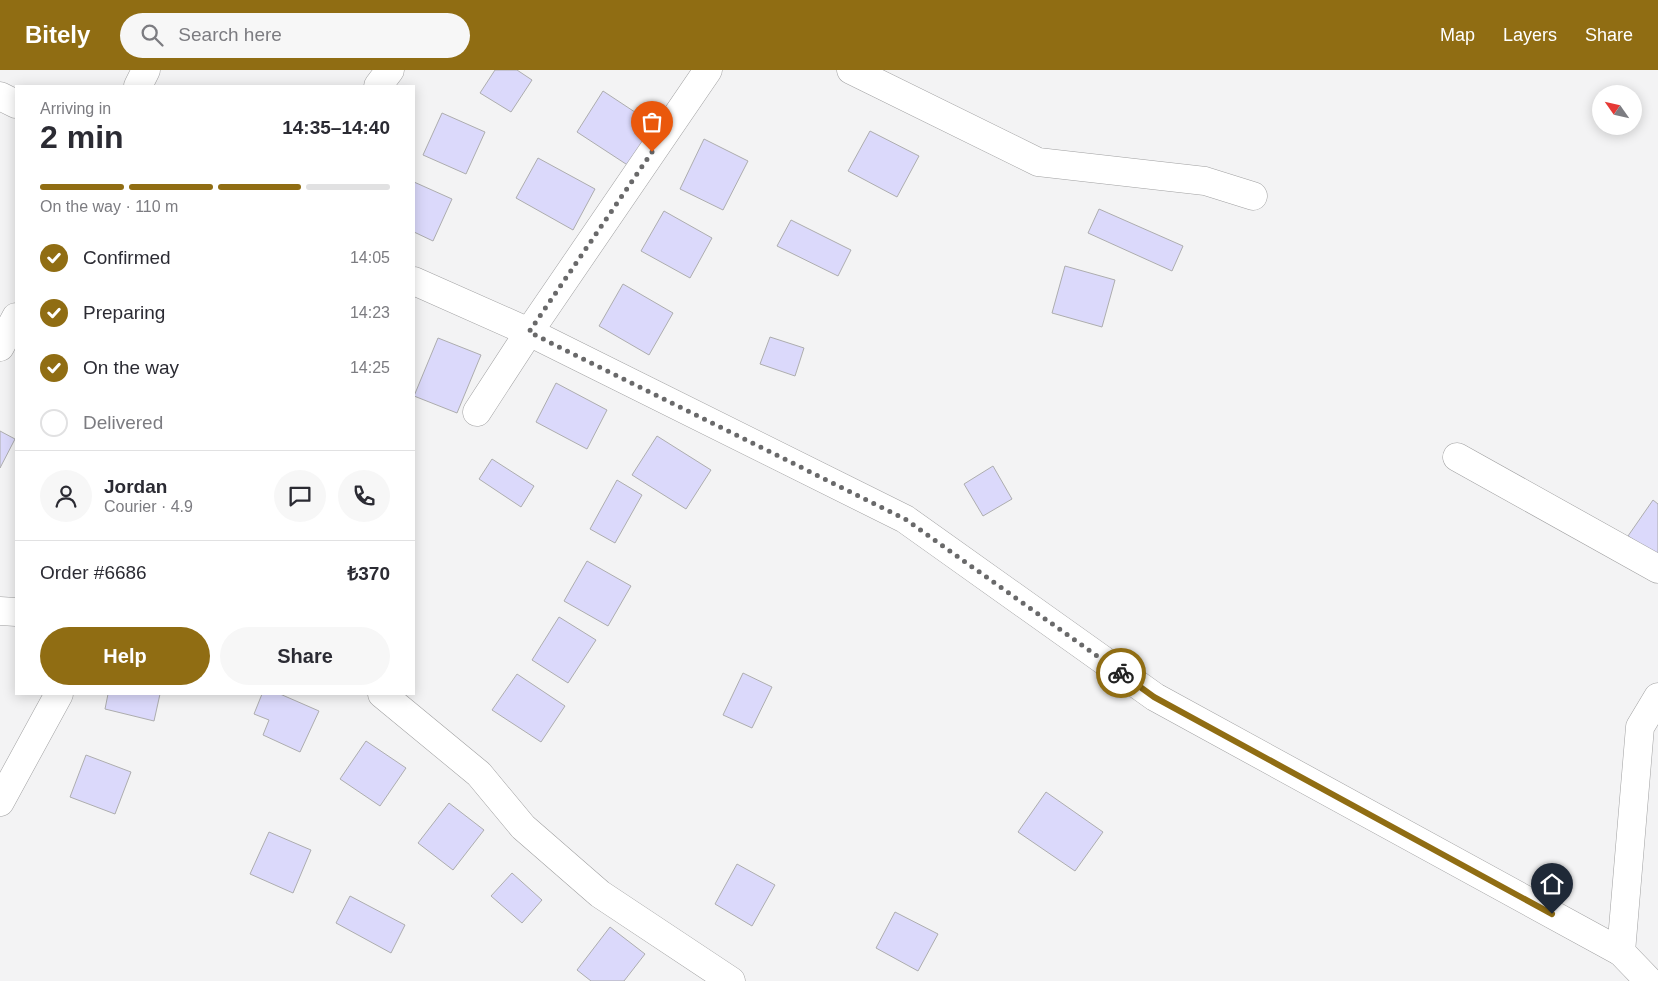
<!DOCTYPE html>
<html lang="en">
<head>
<meta charset="utf-8">
<style>
	body { margin:0; font-family:Arial,sans-serif; background:#f7f7f7; color:#2b2b33; height:100vh; display:flex; flex-direction:column; font-size:19px; white-space:nowrap }
	* { box-sizing:border-box; margin:0 }
	p { font-size:16px; color:#7c7c81 }
	.icon { flex:none; width:28px; height:28px; fill:none; stroke:currentColor; stroke-width:2; stroke-linecap:round; stroke-linejoin:round }
	.map { position:relative; flex:1; overflow:hidden }
	.side { position:absolute; left:15px; top:15px; width:400px; height:610px; display:flex; flex-direction:column; background:#fff; border-radius:0px; box-shadow:0 2px 12px #0003 }
	.side>* { flex:none }
	.needle { width:32px; rotate:304deg }
	.tools { position:absolute; left:1592px; top:15px; display:grid; gap:10px }
	.tools a { display:grid; place-items:center; width:50px; height:50px; border-radius:50%; background:#fff; box-shadow:0 2px 12px #0003; font-size:25px }
	.pin { position:absolute; display:grid; place-items:center; width:42px; height:42px; color:#fff; margin:-51px -21px; border-radius:50% 50% 50% 0; rotate:-45deg; box-shadow:0 0 5px #0007 }
	.pin .icon { rotate:45deg }
	.courier { position:absolute; display:grid; place-items:center; width:50px; height:50px; margin:-25px; border:4px solid #906d13; border-radius:50%; background:#fff; color:#222; box-shadow:0 1px 6px #0007 }
	.summary em { font-style:normal; font-weight:700 }
	.summary div { display:flex; flex-direction:column-reverse }
	.summary { display:flex; align-items:center; justify-content:space-between; height:85px; padding:0 25px }
	h1 { font-size:32px; font-weight:700; line-height:38px }
	.bar { display:grid; grid-template-columns:repeat(4,1fr); gap:8px 5px; align-content:center; height:60px; padding:0 25px }
	.bar i { height:6px; border-radius:4px; background:#e1e1e2 }
	.bar .active { background:#906d13 }
	.bar p { grid-column:span 4 }
	.line { display:flex; align-items:center; gap:12px; padding:0 25px; border-top:1px solid #e1e1e2 }
	.line div { flex:1 }
	.round { display:grid; place-items:center; flex:none; width:52px; height:52px; border-radius:26px; background:#f7f7f7 }
	ol { padding:0 25px; list-style:none }
	li { display:flex; align-items:center; gap:15px; height:55px }
	li p { margin-inline-start:auto }
	li .icon { padding:5px; border-radius:50%; background:#906d13; color:#fff; stroke-width:4 }
	li:last-child { color:#7c7c81 }
	li i { width:28px; height:28px; border:2px solid #e1e1e2; border-radius:50% }
	.cta { display:flex; gap:10px; margin-top:auto; padding:10px 25px }
	.cta a { flex:1; height:58px; border-radius:30px; background:#906d13; color:#fff; font-size:20px; font-weight:700; line-height:58px; text-align:center }
	.cta a+a { background:#f7f7f7; color:#2b2b33 }
	header { display:flex; align-items:center; gap:30px; box-sizing:border-box; height:70px; padding:0 25px; background:#906d13; color:#fff }
	header strong { font-size:24px }
	nav { display:flex; gap:28px; margin-inline-start:auto; font-size:18px }
	.search { width:350px; height:45px; background:#f7f7f7; display:flex; align-items:center; gap:12px; box-sizing:border-box; padding:0 18px; border-radius:28px; color:#7c7c81; font-size:19px }
	.map>svg:first-child { display:block }
	.building { fill:#dbd9fb; stroke:#adadae }
	.lines { fill:none; stroke-linecap:round; stroke-linejoin:round }
	.minor-casing { stroke:#a0a0a1; stroke-width:29 }
	.minor { stroke:#fff; stroke-width:28 }
	.done { stroke:#69696a; stroke-width:5; stroke-dasharray:0 9 }
	.route { stroke:#906d13; stroke-width:6 }
</style>
</head>
<body>
<header>
<strong>Bitely</strong>
<div class="search"><svg class="icon" aria-label="search" viewBox="0 0 24 24"><circle cx="10" cy="10" r="6"/><path d="M15 15l6 6"/></svg>Search here</div>
<nav><a>Map</a><a>Layers</a><a>Share</a></nav>
</header>
<div class="map">
<svg width="1658" height="911" viewBox="0 0 1658 911">
	<rect width="100%" height="100%" fill="#f3f3f4"/>
	<g class="building">
		<polygon points="495,0 517,0 532,10 511,42 480,23"/>
		<polygon points="603,21 656,56 629,96 577,62"/>
		<polygon points="442,43 485,62 466,104 423,85"/>
		<polygon points="870,61 919,86 897,127 848,101"/>
		<polygon points="704,69 748,91 723,140 680,119"/>
		<polygon points="538,88 595,119 573,160 516,128"/>
		<polygon points="414,112 452,129 433,171 414,162"/>
		<polygon points="1099,139 1183,176 1172,201 1088,163"/>
		<polygon points="664,141 712,168 690,208 641,181"/>
		<polygon points="791,150 851,180 838,206 777,176"/>
		<polygon points="1065,196 1115,210 1102,257 1052,243"/>
		<polygon points="623,214 673,243 649,285 599,256"/>
		<polygon points="770,267 804,278 795,306 760,294"/>
		<polygon points="438,268 481,285 457,343 414,326"/>
		<polygon points="556,313 607,340 587,379 536,352"/>
		<polygon points="0,361 15,369 0,398"/>
		<polygon points="657,366 711,400 686,439 632,405"/>
		<polygon points="492,389 534,416 521,437 479,409"/>
		<polygon points="993,396 1012,429 983,446 964,414"/>
		<polygon points="617,410 642,425 615,473 590,459"/>
		<polygon points="1653,430 1658,434 1658,487 1628,466"/>
		<polygon points="587,491 631,516 608,556 564,531"/>
		<polygon points="559,547 596,570 568,613 532,590"/>
		<polygon points="743,603 772,617 752,658 723,645"/>
		<polygon points="517,604 565,636 541,672 492,640"/>
		<polygon points="108,624 160,624 154,651 105,639"/>
		<polygon points="262,624 280,624 319,641 300,682 263,665 269,650 254,644"/>
		<polygon points="366,671 406,698 380,736 340,709"/>
		<polygon points="86,685 131,702 115,744 70,727"/>
		<polygon points="1046,722 1103,762 1075,801 1018,762"/>
		<polygon points="449,733 484,760 453,800 418,773"/>
		<polygon points="269,762 311,780 293,823 250,804"/>
		<polygon points="737,794 775,815 752,856 715,834"/>
		<polygon points="512,803 542,830 522,853 491,826"/>
		<polygon points="350,826 405,855 391,883 336,853"/>
		<polygon points="895,842 938,864 918,901 876,878"/>
		<polygon points="610,857 645,884 624,911 591,911 577,900"/>
	</g>
	<g class="lines">
		<g class="minor-casing">
			<g id="minor">
				<polyline points="851,0 1038,92 1205,111 1253,126"/>
				<polyline points="138,16 146,0"/>
				<polyline points="378,16 390,0"/>
				<polyline points="0,26 16,34"/>
				<polyline points="414,211 529,262 905,449 1155,627 1621,882"/>
				<polyline points="0,277 16,247"/>
				<polyline points="477,342 529,262 708,0"/>
				<polyline points="1457,387 1658,499"/>
				<polyline points="0,541 16,542"/>
				<polyline points="382,624 479,704 523,757 600,824 731,911"/>
				<polyline points="0,732 59,624"/>
				<polyline points="1649,911 1621,882 1640,657 1658,627"/>
			</g>
		</g>
		<use href="#minor" class="minor"/>
	</g>
	<g class="lines">
		<polyline class="done" points="652,82 529,262 905,449 1121,603"/>
		<polyline class="route" points="1121,603 1154,627 1552,844"/>
	</g>
</svg>
<div class="tools">
<a><svg class="needle" viewBox="-14 -14 28 28"><path d="M0-13l5 13h-10z" fill="#e53935"/><path d="M0 13l5-13h-10z" fill="#7c7c81"/></svg></a>
</div>
<div class="pin" style="left:652px;top:82px;background:#ea580c"><svg class="icon" aria-label="bag" viewBox="0 0 24 24"><path d="M5 8h14l-1 12H6zM9 8a3 3 0 0 1 6 0"/></svg></div>
<div class="pin" style="left:1552px;top:844px;background:#1f2937"><svg class="icon" aria-label="home" viewBox="0 0 24 24"><path d="M3 11l9-7 9 7M6 9v11h12V9"/></svg></div>
<div class="courier" style="left:1121px;top:603px"><svg class="icon" aria-label="bike" viewBox="0 0 24 24"><circle cx="6" cy="16" r="4"/><circle cx="18" cy="16" r="4"/><path d="M6 16l4-8h5l3 8M10 8l3 8H6M13 5h3"/></svg></div>
<section class="side">
<div class="summary"><div><h1>2 min</h1><p>Arriving in</p></div><em>14:35–14:40</em></div>
<div class="bar"><i class="active"></i><i class="active"></i><i class="active"></i><i></i><p>On the way · 110 m</p></div>
<ol>
<li><svg class="icon" aria-label="check" viewBox="0 0 24 24"><path d="M5 12l5 5 9-10"/></svg>Confirmed<p>14:05</p></li>
<li><svg class="icon" aria-label="check" viewBox="0 0 24 24"><path d="M5 12l5 5 9-10"/></svg>Preparing<p>14:23</p></li>
<li><svg class="icon" aria-label="check" viewBox="0 0 24 24"><path d="M5 12l5 5 9-10"/></svg>On the way<p>14:25</p></li>
<li><i></i>Delivered</li>
</ol>
<div class="line" style="height:90px"><a class="round"><svg class="icon" aria-label="person" viewBox="0 0 24 24"><circle cx="12" cy="8" r="4"/><path d="M4 21q1-7 8-7t8 7"/></svg></a><div><b>Jordan</b><p>Courier · 4.9</p></div><a class="round"><svg class="icon" aria-label="chat" viewBox="0 0 24 24"><path d="M4 5h16v11H9l-5 4z"/></svg></a><a class="round"><svg class="icon" aria-label="phone" viewBox="0 0 24 24"><path d="M5 4h4l2 5-3 2q2 4 5 5l2-3 5 2v4C11 20 4 13 5 4z"/></svg></a></div>
<div class="line" style="height:65px"><div>Order #6686</div><b>₺370</b></div>
<div class="cta"><a>Help</a><a>Share</a></div>
</section>
</div>
</body>
</html>
